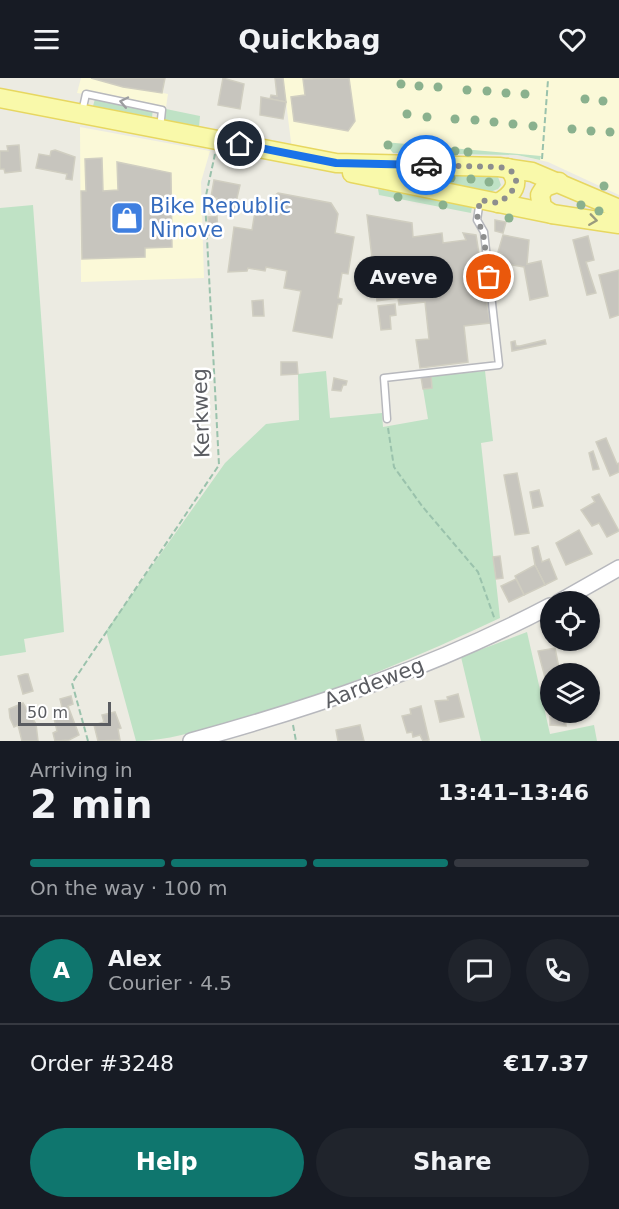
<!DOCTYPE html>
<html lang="en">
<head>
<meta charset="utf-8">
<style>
	body { margin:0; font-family:"DejaVu Sans",sans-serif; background:#20242c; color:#f1f3f6; height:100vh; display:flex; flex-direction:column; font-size:22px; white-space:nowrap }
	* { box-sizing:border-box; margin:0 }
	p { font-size:20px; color:#9ea1a6 }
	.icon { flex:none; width:33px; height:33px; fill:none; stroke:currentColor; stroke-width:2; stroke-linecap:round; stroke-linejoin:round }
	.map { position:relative; height:663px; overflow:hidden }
	.details { display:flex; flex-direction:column; background:#171b24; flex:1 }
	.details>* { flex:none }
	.controls { position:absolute; left:540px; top:513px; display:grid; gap:12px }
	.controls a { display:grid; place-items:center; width:60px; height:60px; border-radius:50%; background:#171b24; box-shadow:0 2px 4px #0004; font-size:30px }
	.scale { position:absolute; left:18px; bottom:15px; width:93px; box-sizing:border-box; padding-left:6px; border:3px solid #5a5c61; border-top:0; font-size:16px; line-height:21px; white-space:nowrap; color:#5a5c61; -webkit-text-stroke:4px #fff; paint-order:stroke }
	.pin { position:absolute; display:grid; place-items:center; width:51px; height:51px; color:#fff; margin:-26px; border:3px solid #fff; border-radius:50%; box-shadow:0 2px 6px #0007 }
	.courier { position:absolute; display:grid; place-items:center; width:60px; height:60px; margin:-30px; border:4px solid #1a73e8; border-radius:50%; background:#fff; color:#222; box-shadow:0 2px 8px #0007 }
	.bubble { position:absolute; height:42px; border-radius:21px; background:#171b24; box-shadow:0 2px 4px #0004; font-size:20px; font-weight:800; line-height:42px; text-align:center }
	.head em { font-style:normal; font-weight:800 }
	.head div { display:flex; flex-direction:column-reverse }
	.head { display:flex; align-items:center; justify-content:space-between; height:102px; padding:0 30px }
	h1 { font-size:39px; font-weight:800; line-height:45px }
	.bar { display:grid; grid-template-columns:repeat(4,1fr); gap:9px 6px; align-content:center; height:72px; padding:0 30px }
	.bar i { height:8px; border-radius:4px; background:#363941 }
	.bar .active { background:#0f766e }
	.bar p { grid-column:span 4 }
	.line { display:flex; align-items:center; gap:15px; padding:0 30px; border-top:2px solid #363941 }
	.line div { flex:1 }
	.round { display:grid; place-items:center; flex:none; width:63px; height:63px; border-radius:32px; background:#20242c }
	.primary-button { display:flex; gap:12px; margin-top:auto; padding:12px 30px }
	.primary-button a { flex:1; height:69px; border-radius:36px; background:#0f766e; color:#fff; font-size:24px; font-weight:800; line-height:69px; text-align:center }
	.primary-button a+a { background:#20242c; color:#f1f3f6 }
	header { display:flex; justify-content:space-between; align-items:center; height:78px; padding:0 30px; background:#171b24; font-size:27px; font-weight:800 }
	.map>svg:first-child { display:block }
	.commercial { fill:#fbf9d8 }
	.green { fill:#bfe2c5 }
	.building { fill:#c7c5be; stroke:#d0cec1; stroke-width:1.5 }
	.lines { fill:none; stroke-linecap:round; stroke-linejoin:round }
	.service-casing { stroke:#b7b8bd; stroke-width:9 }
	.tertiary-casing { stroke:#b7b8bd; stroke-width:18 }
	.primary-casing { stroke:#e7d760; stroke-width:21 }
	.path { stroke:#9ac2ac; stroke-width:2; stroke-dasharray:6 3; stroke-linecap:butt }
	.service { stroke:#fff; stroke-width:6 }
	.tertiary { stroke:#fff; stroke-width:15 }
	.primary { stroke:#f9f9aa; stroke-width:18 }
	.tree { fill:#8ab18e }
	.oneway { stroke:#9c9da0 }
	.oneway2 { stroke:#9a9b7e }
	.done { stroke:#8d8e8e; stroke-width:6; stroke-dasharray:0 10.8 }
	.route { stroke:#1a73e8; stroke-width:8 }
	.labels { text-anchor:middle; stroke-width:5; stroke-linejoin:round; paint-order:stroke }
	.shop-label { font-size:21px; fill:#366cbe; stroke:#fff; text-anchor:start }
	.street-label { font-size:21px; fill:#5a5c61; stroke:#fff }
</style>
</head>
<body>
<header><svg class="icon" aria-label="menu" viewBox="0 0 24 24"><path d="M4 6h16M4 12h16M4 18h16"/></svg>Quickbag<svg class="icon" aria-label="heart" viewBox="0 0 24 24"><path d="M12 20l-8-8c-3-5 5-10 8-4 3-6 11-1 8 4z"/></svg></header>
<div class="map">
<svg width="619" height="663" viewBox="0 0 619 663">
	<rect width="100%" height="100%" fill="#ecebe2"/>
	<g class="commercial">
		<polygon points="81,0 165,0 163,15 168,16 166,29 77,15"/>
		<polygon points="283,0 619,0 619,117 548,84 517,77 398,74 374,81 292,72"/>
		<polygon points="80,49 210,73 201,104 204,200 81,204"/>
	</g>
	<g class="green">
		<polygon points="95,21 153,31 152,39 93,28"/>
		<polygon points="166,31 200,38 199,49 164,43"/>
		<polygon points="384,64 541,78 540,82 517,77 393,75"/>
		<polygon points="391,95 497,96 501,107 498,111 490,114"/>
		<polygon points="378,111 472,129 471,135 379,117"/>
		<polygon points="33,127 64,554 24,561 26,574 0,578 0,130"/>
		<path d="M326 293 330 340 382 335 383 349 428 341 423 311 432 310 431 298 485 293 493 363 481 365 500 540C411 582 321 620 226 645 196 653 167 663 136 663L106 553 225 385 266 346 299 342 298 296Z"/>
		<polygon points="527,554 550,656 594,647 597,663 481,663 461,579"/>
	</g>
	<g class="building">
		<polygon points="91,0 165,0 162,15 123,9"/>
		<polygon points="223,0 244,6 240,31 218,27"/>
		<polygon points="275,0 283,0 286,24 270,21 271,17 277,18"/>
		<polygon points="349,0 355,43 348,53 294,43 291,19 305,17 303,1"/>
		<polygon points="261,19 286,24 283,41 260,37"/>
		<polygon points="19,67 21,93 5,95 4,91 0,91 0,73 8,73 7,68"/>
		<polygon points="55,72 75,79 72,102 66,101 67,96 36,90 39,76 50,78 51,73"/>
		<polygon points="102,80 103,113 118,112 117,84 171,95 172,169 145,170 145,179 82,181 81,113 86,113 85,81"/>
		<polygon points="214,102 240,107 233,137 216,133 217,120 211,119"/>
		<polygon points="278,115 331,125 338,136 335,155 354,159 348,196 342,195 338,220 342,221 341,226 338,226 332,260 293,253 301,213 284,210 287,193 266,189 265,193 248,190 247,193 228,194 234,149 252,152 257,121 267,123"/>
		<polygon points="367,137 412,145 413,159 442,155 443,165 466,162 463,155 476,157 490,245 464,248 468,284 420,290 416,262 429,261 425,224 399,227 398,220 377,223"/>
		<polygon points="217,138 218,156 209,157 208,139"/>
		<polygon points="495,142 506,144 503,155 495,153"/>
		<polygon points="503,157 529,162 527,186 541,183 548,218 530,222 524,189 500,185 502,176 498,174"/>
		<polygon points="588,158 594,182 586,184 596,215 587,217 573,162"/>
		<polygon points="619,192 619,237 610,240 599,197"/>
		<polygon points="263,222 264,238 253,238 252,223"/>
		<polygon points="395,226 396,237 390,238 391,251 381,252 378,228"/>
		<polygon points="545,262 546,266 512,273 511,264 515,263 516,268 520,268"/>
		<polygon points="281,284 297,284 298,296 281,297"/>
		<polygon points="431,298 432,310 423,311 421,299"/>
		<polygon points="334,300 347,303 346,307 343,307 341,313 332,312"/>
		<polygon points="606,360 617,386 619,385 619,394 610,398 596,364"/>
		<polygon points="593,373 599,391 593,392 589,375"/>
		<polygon points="517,395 529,455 515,457 504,397"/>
		<polygon points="539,412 543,428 533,430 530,414"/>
		<polygon points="599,416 619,453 607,459 599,445 592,448 581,432 595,424 592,419"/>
		<polygon points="579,452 592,476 566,487 556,465"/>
		<polygon points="538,468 542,484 549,481 557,501 545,507 535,487 532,470"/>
		<polygon points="500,478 503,500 496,501 493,479"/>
		<polygon points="535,487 545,507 524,517 515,498"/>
		<polygon points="516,501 524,517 509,524 501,508"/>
		<polygon points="555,570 560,595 564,596 550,596 550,610 548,611 538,573"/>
		<polygon points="25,596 28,596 33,613 23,616 18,598"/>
		<polygon points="458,616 464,639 440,644 435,623 448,622 447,619"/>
		<polygon points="71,618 73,626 68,628 79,657 69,662 55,663 53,655 57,653 53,636 63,633 60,621"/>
		<polygon points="23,625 36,646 38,663 22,663 18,647 14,649 10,640 9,631"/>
		<polygon points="421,628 429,662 423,663 420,657 413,659 412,654 407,655 402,638 411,636 410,631"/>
		<polygon points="115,634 121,650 118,651 120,662 98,663 94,647 104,644 102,637"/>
		<polygon points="565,635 566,648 550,647 550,638"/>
		<polygon points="360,647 364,663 338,663 336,652"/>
	</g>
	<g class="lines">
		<g class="service-casing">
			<g id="service">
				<polyline points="82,34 86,16 162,32 160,50"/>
				<polyline points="387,341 384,300 499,287 484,154 477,142 480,122"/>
			</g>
		</g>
		<g class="tertiary-casing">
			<g id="tertiary">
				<polyline points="559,524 619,490"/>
				<path d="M191 663C315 629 436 588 550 528"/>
			</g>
		</g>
		<g class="primary-casing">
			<g id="primary">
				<polyline points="0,20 336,85 499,89 532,94 619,131"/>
				<polyline points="352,95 552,136 619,146"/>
				<path d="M498 125C512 117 523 105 508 90"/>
				<polyline points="552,136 542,129 540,117 545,109 559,104"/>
			</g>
		</g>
		<g class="path">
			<polyline points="542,81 548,2"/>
			<polyline points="388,350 394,389 422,428 478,494 495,542"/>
			<polyline points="293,647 296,663"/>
			<polyline points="88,663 72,605 219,387 205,122 215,76"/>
		</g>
		<use href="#service" class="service"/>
		<use href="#tertiary" class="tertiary"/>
		<use href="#primary" class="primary"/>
	</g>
	<g class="tree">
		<circle cx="401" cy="6" r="4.5"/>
		<circle cx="419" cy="8" r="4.5"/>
		<circle cx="438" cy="9" r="4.5"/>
		<circle cx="467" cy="12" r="4.5"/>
		<circle cx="487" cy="13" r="4.5"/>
		<circle cx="506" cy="15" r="4.5"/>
		<circle cx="525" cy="16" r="4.5"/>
		<circle cx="585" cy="21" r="4.5"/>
		<circle cx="603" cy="23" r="4.5"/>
		<circle cx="407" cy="36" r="4.5"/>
		<circle cx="427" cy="39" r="4.5"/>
		<circle cx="455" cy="41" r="4.5"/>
		<circle cx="475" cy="42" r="4.5"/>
		<circle cx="494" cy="44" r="4.5"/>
		<circle cx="513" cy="46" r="4.5"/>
		<circle cx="533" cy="48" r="4.5"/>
		<circle cx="572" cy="51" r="4.5"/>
		<circle cx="591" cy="53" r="4.5"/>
		<circle cx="610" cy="54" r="4.5"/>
		<circle cx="388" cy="67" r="4.5"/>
		<circle cx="423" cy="70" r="4.5"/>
		<circle cx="438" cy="71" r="4.5"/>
		<circle cx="455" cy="73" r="4.5"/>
		<circle cx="468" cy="74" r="4.5"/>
		<circle cx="432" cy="98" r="4.5"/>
		<circle cx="451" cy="100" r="4.5"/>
		<circle cx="471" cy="101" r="4.5"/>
		<circle cx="489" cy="104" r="4.5"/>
		<circle cx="604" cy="108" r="4.5"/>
		<circle cx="398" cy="119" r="4.5"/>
		<circle cx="443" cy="127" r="4.5"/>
		<circle cx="581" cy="127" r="4.5"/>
		<circle cx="599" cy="133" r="4.5"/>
		<circle cx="509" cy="140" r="4.5"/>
	</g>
	<defs><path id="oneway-chevron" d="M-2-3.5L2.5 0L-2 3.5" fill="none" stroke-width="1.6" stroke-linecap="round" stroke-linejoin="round" transform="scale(1.5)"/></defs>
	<use class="oneway" href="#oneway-chevron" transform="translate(124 24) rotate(-168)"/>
	<use class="oneway2" href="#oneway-chevron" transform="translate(593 142) rotate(8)"/>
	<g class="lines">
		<path class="done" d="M426 87 499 89C527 93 516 115 498 125L480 122 477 142 483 154 489 199"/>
		<polyline class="route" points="240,66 336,85 426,87"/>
	</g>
	<defs>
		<g id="shop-square" transform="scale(1.725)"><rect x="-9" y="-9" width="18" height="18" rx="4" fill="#3f7fe0" stroke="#fff"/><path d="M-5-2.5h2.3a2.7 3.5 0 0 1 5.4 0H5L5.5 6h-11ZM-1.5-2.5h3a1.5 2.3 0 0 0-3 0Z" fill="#fff"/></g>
	</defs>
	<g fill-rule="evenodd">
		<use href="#shop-square" x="127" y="140"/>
	</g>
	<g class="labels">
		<g class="shop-label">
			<text x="150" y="135">Bike Republic<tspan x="150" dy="24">Ninove</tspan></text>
		</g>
		<g class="street-label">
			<text transform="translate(201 335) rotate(-92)" y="7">Kerkweg</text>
			<text transform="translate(374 605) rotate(-21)" y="7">Aardeweg</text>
		</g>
	</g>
</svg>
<div class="controls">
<a><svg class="icon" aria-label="locate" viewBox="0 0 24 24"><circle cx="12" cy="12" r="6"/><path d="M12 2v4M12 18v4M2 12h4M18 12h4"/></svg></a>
<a><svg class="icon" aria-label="layers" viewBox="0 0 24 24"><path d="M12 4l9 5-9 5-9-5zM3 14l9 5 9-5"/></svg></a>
</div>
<div class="scale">50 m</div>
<div class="pin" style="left:489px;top:199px;background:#ea580c"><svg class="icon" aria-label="bag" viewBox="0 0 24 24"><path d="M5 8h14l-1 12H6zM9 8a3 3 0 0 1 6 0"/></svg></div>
<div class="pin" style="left:240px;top:66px;background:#1f2937"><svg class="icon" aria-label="home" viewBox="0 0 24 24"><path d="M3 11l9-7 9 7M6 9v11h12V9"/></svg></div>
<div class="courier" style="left:426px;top:87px"><svg class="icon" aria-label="car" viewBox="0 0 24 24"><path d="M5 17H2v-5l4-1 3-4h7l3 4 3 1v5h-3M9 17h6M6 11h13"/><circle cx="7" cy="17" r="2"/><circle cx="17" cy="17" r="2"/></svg></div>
<div class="bubble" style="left:354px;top:178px;width:99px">Aveve</div>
</div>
<section class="details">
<div class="head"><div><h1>2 min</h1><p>Arriving in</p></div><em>13:41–13:46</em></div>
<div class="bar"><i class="active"></i><i class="active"></i><i class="active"></i><i></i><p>On the way · 100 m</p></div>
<div class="line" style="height:108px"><b class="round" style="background:#0f766e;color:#fff">A</b><div><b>Alex</b><p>Courier · 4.5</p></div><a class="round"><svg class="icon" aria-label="chat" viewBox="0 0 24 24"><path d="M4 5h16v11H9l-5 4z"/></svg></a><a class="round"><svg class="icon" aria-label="phone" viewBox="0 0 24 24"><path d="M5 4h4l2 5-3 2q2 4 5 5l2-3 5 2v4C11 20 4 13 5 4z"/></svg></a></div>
<div class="line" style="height:78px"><div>Order #3248</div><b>€17.37</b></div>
<div class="primary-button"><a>Help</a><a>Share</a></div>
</section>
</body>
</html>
